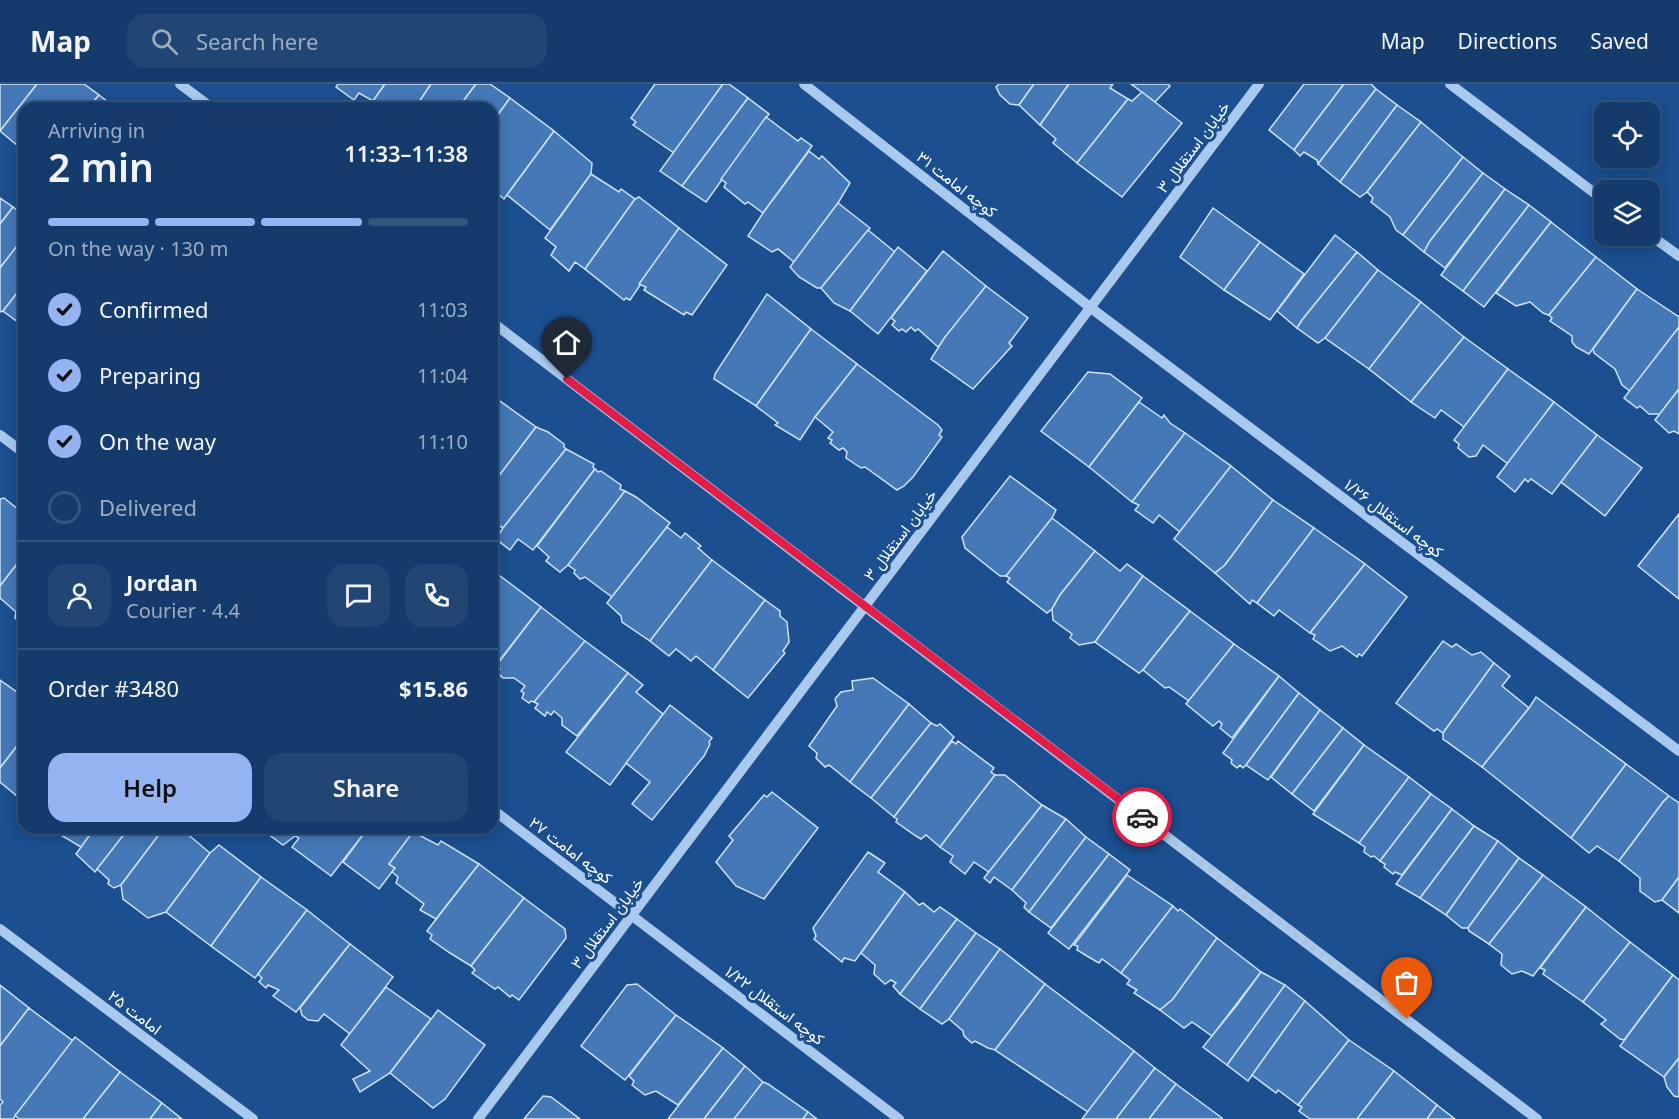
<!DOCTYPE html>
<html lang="en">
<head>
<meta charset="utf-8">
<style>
	body { margin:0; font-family:"Noto Sans",Vazirmatn,sans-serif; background:#214673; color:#f1f3f6; height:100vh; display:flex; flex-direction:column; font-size:22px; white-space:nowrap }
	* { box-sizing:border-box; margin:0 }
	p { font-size:20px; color:#9dadc1 }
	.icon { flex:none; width:33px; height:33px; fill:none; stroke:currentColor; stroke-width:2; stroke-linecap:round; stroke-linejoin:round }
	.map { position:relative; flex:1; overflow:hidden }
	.side { position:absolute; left:18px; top:18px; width:480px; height:732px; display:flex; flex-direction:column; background:#143b6b; border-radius:18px; box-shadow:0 3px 15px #0003,0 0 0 2px #33557e }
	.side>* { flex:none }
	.fabs { position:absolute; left:1594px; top:18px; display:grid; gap:12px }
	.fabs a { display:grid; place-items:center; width:66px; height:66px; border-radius:12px; background:#143b6b; box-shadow:0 3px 15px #0003,0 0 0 2px #33557e; font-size:30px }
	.pin { position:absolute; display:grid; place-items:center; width:51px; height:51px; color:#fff; margin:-62px -26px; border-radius:50% 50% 50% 0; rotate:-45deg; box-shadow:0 0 6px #0007 }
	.pin .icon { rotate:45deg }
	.courier { position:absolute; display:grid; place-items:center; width:60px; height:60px; margin:-30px; border:4px solid #e11d48; border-radius:50%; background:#fff; color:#222; box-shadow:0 2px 8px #0007 }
	.overview em { font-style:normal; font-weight:600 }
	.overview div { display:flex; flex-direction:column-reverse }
	.overview { display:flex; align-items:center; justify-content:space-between; height:102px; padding:0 30px }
	h1 { font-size:39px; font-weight:600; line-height:45px }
	.bar { display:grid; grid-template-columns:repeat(4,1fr); gap:9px 6px; align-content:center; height:72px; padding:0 30px }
	.bar i { height:8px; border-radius:4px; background:#33557e }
	.bar .active { background:#95b2f1 }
	.bar p { grid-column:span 4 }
	.line { display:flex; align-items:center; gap:15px; padding:0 30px; border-top:2px solid #33557e }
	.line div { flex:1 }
	.round { display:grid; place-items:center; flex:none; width:63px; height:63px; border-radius:18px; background:#214673 }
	ol { padding:0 30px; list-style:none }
	li { display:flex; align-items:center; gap:18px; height:66px }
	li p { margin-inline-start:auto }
	li .icon { padding:6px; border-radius:50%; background:#95b2f1; color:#111; stroke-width:4 }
	li:last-child { color:#9dadc1 }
	li i { width:33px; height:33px; border:3px solid #33557e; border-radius:50% }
	.action { display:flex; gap:12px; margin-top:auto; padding:12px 30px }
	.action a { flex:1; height:69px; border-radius:18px; background:#95b2f1; color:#111; font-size:24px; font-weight:600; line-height:69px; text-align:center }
	.action a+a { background:#214673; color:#f1f3f6 }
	header { display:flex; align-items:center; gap:36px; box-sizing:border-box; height:84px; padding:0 30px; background:#143b6b; border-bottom:2px solid #33557e }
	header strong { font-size:28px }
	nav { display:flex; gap:33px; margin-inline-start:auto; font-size:21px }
	.search { width:420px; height:54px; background:#214673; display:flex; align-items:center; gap:15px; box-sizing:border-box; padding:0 21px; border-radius:18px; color:#9dadc1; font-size:22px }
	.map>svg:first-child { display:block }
	.building { fill:#4478b7; stroke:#cfe3fa; stroke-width:1.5 }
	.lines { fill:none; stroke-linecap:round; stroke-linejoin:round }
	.minor { stroke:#a9c9ee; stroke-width:10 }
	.done { stroke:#afc1d8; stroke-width:6; stroke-dasharray:0 10.8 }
	.route { stroke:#e11d48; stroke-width:8 }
	.labels { text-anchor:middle; stroke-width:6; stroke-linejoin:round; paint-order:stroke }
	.street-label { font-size:16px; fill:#fff; stroke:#1b4f8f }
</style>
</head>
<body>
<header>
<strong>Map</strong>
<div class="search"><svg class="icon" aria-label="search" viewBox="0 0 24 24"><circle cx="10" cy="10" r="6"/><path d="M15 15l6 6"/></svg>Search here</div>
<nav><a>Map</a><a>Directions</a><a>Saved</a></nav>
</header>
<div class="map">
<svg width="1679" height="1035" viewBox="0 0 1679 1035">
	<rect width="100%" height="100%" fill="#1b4f8f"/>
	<g class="building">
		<polygon points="0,0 37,0 0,47"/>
		<polygon points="37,0 84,0 99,11 88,24 24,24 24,67 0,47"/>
		<polygon points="338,0 385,0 373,17 359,9 354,16 336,3"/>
		<polygon points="385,0 431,0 415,24 368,24"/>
		<polygon points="431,0 476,0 458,24 415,24"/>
		<polygon points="476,0 490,0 510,14 492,39 492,24 458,24"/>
		<polygon points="655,0 723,0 674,69 633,41 636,38 631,34"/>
		<polygon points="723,0 729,0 748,14 682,102 660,87"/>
		<polygon points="999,0 1034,0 1019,21 1010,20 1000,11 996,3"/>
		<polygon points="1034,0 1069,0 1040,41 1019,21"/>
		<polygon points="1069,0 1113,0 1110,4 1128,15 1077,79 1053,59 1056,55 1040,41"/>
		<polygon points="1131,0 1168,0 1170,2 1155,18"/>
		<polygon points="1304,0 1344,0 1294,66 1269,46"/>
		<polygon points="1344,0 1371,0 1376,5 1318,80 1317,76 1304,68 1300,72 1294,66"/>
		<polygon points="1376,5 1397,21 1340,98 1318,80"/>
		<polygon points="1142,8 1182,39 1122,113 1077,79 1128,15 1132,17"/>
		<polygon points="99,11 116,24 88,24"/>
		<polygon points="510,14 554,47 504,115 492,105 492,39"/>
		<polygon points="748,14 769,30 706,118 682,102"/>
		<polygon points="1397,21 1421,38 1367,108 1360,113 1340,98"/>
		<polygon points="766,33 798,57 801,54 812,62 763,129 748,118 745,120 724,103 726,99 721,95"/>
		<polygon points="1421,38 1463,73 1403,151 1396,146 1390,133 1371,118 1373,114 1367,108"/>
		<polygon points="554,47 592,79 591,90 550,146 507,111"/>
		<polygon points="809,67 819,75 822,72 850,99 838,119 794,178 778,165 772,168 748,152 763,129"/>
		<polygon points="1463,73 1483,89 1430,157 1424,168 1403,151"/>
		<polygon points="1483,89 1505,105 1445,184 1424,168 1430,157"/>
		<polygon points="591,90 619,108 621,105 635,115 585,185 575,178 569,187 551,171 556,163 545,154"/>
		<polygon points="1505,105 1529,121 1463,207 1441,191"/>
		<polygon points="639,113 679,144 630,216 626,214 624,216 585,185 635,115"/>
		<polygon points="0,114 13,123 0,140"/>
		<polygon points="838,119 870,144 821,204 817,204 799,193 790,183"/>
		<polygon points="1529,121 1551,138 1484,223 1463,207"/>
		<polygon points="13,123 24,131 24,153 0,184 0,140"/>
		<polygon points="1213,124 1260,158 1224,206 1180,173"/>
		<polygon points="1551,138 1596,173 1549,231 1543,229 1530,218 1516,222 1496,209"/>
		<polygon points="679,144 727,181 692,231 686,228 684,231 644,206 646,203 639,200"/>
		<polygon points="868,146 895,168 850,227 834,219 821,204"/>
		<polygon points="1335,151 1357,168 1302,236 1297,244 1277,227"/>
		<polygon points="24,153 24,200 3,227 0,228 0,184"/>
		<polygon points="1260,158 1304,190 1270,236 1224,206"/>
		<polygon points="898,163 927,187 878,250 850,227"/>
		<polygon points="943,167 986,202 938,263 918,245 915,247 911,243 906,248 902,245 899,247 892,241 895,237 891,234"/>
		<polygon points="1357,168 1378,186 1325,254 1318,259 1297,244 1302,236"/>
		<polygon points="1596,173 1637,205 1589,270 1576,263 1572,258 1572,252 1550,237 1552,234 1549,231"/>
		<polygon points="1378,186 1421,218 1369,285 1325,254"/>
		<polygon points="24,200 24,239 22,241 3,227"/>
		<polygon points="986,202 1028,234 1009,259 1012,262 973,305 931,275 945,253"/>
		<polygon points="1637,205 1679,233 1679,243 1630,307 1622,301 1615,285 1594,269 1593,265"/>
		<polygon points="767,210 811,245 756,322 714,295 715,290"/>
		<polygon points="1421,218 1464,253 1411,318 1369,285"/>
		<polygon points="1679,243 1679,305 1660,330 1649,330 1640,322 1637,324 1624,314"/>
		<polygon points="811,245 857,280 815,333 800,356 775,341 778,339 756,322"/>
		<polygon points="1464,253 1508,285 1464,343 1441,326 1435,334 1411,318"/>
		<polygon points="857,280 938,341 942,346 939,351 942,353 913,393 904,402 897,406 865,383 861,384 846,374 847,368 843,364 839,366 830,359 832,356 828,354 833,348 815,333"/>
		<polygon points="1508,285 1554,318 1508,380 1483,361 1476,372 1469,373 1458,364 1459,360 1454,356"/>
		<polygon points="1088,288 1110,290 1142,314 1089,383 1041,347"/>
		<polygon points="1679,305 1679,350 1674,347 1669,349 1655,336"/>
		<polygon points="493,312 536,343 492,401 492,314"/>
		<polygon points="1139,318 1162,334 1164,331 1170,339 1185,349 1132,418 1089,383"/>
		<polygon points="1554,318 1597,351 1552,410 1531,395 1528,398 1525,395 1515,408 1497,393"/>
		<polygon points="536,343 548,348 564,360 564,363 566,365 503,444 492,437 492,401"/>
		<polygon points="1185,349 1231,382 1180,448 1159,431 1153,439 1135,426 1139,421 1132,418"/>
		<polygon points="1597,351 1642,384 1605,432 1561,398"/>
		<polygon points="566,365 594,380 593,383 595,385 533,466 518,455 510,466 496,455 503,444"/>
		<polygon points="1231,382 1273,416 1225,481 1215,489 1174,455"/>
		<polygon points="595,385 598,388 601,387 621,401 620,405 625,407 568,481 560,488 546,477 549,473 537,462"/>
		<polygon points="1010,392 1056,426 1052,434 1006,492 1000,492 965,464 962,453"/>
		<polygon points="625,407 636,413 670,439 612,513 585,493 580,495 574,489 575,486 568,481"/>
		<polygon points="4,414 24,430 24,471 0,502 0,415"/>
		<polygon points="1273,416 1314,444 1257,519 1252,516 1250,520 1215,489 1225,481"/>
		<polygon points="1679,430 1679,515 1638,482"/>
		<polygon points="1052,434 1095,467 1060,511 1052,525 1047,529 1007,498 1010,494 1006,492"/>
		<polygon points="667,443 681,454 685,449 701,462 698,464 712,476 650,557 622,538 621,532 607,519"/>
		<polygon points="1314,444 1365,480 1310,549 1279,526 1274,532 1257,519"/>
		<polygon points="1095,467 1120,487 1127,480 1143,492 1095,558 1079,561 1070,554 1072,550 1053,536 1052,525 1060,511"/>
		<polygon points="24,471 24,542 15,534 16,528 0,514 0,502"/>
		<polygon points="712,476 765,516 713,586 696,572 691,577 676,565 669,572 650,557"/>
		<polygon points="1365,480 1407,513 1362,572 1359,570 1357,573 1342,562 1330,567 1313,555 1315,551 1310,549"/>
		<polygon points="495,488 541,523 492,586 492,491"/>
		<polygon points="1143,492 1190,527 1143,586 1139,589 1095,558"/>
		<polygon points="765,516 780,527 780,532 787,538 789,558 783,567 785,569 748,614 713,586"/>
		<polygon points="541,523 585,557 542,610 534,618 531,617 529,619 522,614 524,609 521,607 525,602 514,594 503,594 498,589 500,585 496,582"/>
		<polygon points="1190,527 1234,560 1189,617 1169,603 1165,604 1143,586"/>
		<polygon points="585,557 628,589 577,652 562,641 562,634 554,627 551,631 547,628 545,632 535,624 538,620 534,618"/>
		<polygon points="1443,557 1452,563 1456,560 1472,571 1481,568 1494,579 1443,649 1437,645 1434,647 1396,619"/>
		<polygon points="1234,560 1279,592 1232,654 1220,644 1222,640 1219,637 1213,642 1186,620"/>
		<polygon points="1494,579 1510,592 1502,602 1529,624 1482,683 1443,655 1443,649"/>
		<polygon points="628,589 643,601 636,608 663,630 610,701 566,668"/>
		<polygon points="1279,592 1299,609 1246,681 1243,684 1240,681 1237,684 1231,679 1232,676 1223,669"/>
		<polygon points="873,594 909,620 850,698 829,681 825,683 816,674 817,669 809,662 837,622 835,615 841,608 853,606 852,597"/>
		<polygon points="0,596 24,613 24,653 0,684"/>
		<polygon points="1299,609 1320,626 1268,696 1246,681"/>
		<polygon points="1536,613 1626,680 1571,754 1482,683 1529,624"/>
		<polygon points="909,620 931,639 871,714 850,698"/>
		<polygon points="670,621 712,654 709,658 710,660 704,672 652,736 632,720 650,698 626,679"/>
		<polygon points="1320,626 1343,644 1292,710 1271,693"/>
		<polygon points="931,639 937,642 940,640 954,653 894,733 871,714"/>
		<polygon points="1343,644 1364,661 1314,727 1292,710"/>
		<polygon points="24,653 24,718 0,698 0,684"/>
		<polygon points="952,657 956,660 958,657 994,684 991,688 995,691 940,763 926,751 921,755 916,752 896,738 897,735 894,733"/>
		<polygon points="1364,661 1409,693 1359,759 1313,730"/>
		<polygon points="1626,680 1669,712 1663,718 1619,777 1597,762 1589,769 1571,754"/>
		<polygon points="995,691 1005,691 1042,721 989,788 974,778 965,790 950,778 953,772 940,763"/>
		<polygon points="1409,693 1431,710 1380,777 1374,772 1371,773 1364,768 1365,763 1359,759"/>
		<polygon points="772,708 818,744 764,815 736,802 716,778 733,756 729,752 764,711 767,713"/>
		<polygon points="1431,710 1452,725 1402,791 1395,788 1393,790 1384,783 1385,780 1380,777"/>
		<polygon points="1669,712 1679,719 1679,793 1662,816 1655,818 1640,807 1640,794 1619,777 1663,718"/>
		<polygon points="1042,721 1066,735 1012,806 994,793 990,799 984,794"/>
		<polygon points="1452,725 1474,742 1420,814 1396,800"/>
		<polygon points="1066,735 1086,753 1029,828 1024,823 1026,819 1012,806"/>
		<polygon points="1474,742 1498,757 1446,831 1420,814"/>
		<polygon points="56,744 95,744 81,763 54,747"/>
		<polygon points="95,744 129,744 95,788 76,770"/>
		<polygon points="129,744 164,744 121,801 114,804 108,800 109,796 97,785"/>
		<polygon points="164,744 188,744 185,748 210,769 166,828 148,834 123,815 121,801"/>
		<polygon points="260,744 301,744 295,752 283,761"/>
		<polygon points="301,744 368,744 331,792 292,763 299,754 295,752"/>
		<polygon points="368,744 416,744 389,780 395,784 379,805 343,778"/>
		<polygon points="413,748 438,761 441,757 479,780 436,835 420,826 424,820 396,799 398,793 392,788 395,784 389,780"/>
		<polygon points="1086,753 1109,770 1051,844 1029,828"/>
		<polygon points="1498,757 1519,774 1468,844 1462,844 1446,831"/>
		<polygon points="219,761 261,793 211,862 166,828 210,769"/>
		<polygon points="868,768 885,779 878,788 905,808 855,877 844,874 842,878 814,855 816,852 813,844"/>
		<polygon points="1109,770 1130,786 1069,865 1048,849"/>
		<polygon points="1519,774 1543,791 1489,860 1469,847 1468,844"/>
		<polygon points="479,780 524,814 471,882 450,869 430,855 432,851 427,847"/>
		<polygon points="1127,791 1173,822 1121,889 1102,875 1099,879 1087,872 1077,866 1078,862 1074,861"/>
		<polygon points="1543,791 1586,823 1533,892 1522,887 1512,890 1501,881 1502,870 1489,860"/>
		<polygon points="261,793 307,826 255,894 211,862"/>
		<polygon points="1679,793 1679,829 1662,816"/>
		<polygon points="905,808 919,821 923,819 934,828 940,823 957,835 900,910 893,902 896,899 891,896 885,900 874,890 875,881 861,869"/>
		<polygon points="524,814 565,845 566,854 519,916 512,911 510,913 498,903 495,905 472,889 475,886 471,882"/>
		<polygon points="1173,822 1178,827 1180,825 1217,854 1173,915 1160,926 1134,909 1137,906 1127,900 1130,896 1121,889"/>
		<polygon points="1586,823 1630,858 1583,918 1543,890 1545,886 1540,884"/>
		<polygon points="307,826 350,860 296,928 273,912 279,906 268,901 266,904 259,898 262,894 258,890"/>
		<polygon points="957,835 976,849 920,925 900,910"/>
		<polygon points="976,849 1000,865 949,935 942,940 920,925"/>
		<polygon points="1217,854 1261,888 1212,952 1192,938 1184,944 1160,926 1173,915"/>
		<polygon points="1630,858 1673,891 1624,956 1620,955 1601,940 1606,936 1583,918"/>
		<polygon points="350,860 393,893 350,950 324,930 318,937 308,936 302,931 300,924"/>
		<polygon points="1000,865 1045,900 995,966 988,964 975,957 972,959 964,952 963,947 949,935"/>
		<polygon points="1261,888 1285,901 1227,981 1203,963 1237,921"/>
		<polygon points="1673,891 1679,896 1679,974 1664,993 1620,962"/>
		<polygon points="637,900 676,931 625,996 581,962 627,901"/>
		<polygon points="1045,900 1134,967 1088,1028 995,966"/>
		<polygon points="0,901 29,924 0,962"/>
		<polygon points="1285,901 1305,917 1248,997 1227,981"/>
		<polygon points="386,903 431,935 390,989 360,1008 353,995 370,987 341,961"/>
		<polygon points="1305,917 1349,956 1298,1021 1278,1006 1276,1009 1252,991"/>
		<polygon points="29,924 73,957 13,1035 0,1035 0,1021 3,1018 0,1015 0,962"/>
		<polygon points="438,926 485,961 445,1015 433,1024 390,989"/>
		<polygon points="676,931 723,964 678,1021 656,1007 645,1011 632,1001 634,997 629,992"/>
		<polygon points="75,953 120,988 83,1035 19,1035 15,1031 18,1028"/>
		<polygon points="1349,956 1394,987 1357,1035 1310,1035 1299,1027 1302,1023 1298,1021"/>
		<polygon points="723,964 745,982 713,1023 704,1035 668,1035"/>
		<polygon points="1134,967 1155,984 1116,1035 1082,1035"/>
		<polygon points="1679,974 1679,1013 1674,1012 1667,1003 1664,993"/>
		<polygon points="745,982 763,998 740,1029 734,1035 704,1035"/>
		<polygon points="1155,984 1176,1000 1149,1035 1116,1035"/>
		<polygon points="1394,987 1437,1021 1427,1035 1357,1035"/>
		<polygon points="120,988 162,1019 150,1035 83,1035"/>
		<polygon points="763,998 768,1000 808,1028 803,1035 734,1035"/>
		<polygon points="1176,1000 1222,1034 1221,1035 1149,1035"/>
		<polygon points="543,1012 551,1013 580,1035 524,1035"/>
		<polygon points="162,1019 182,1035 150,1035"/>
		<polygon points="1437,1021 1455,1035 1427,1035"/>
		<polygon points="808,1028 817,1035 803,1035"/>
	</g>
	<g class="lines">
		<g class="minor">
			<polyline points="180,0 212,24"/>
			<polyline points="804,0 1091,224 1679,667"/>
			<polyline points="1450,0 1605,117"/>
			<polyline points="1650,151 1679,172"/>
			<polyline points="492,238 1537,1035"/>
			<polyline points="0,351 24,369"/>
			<polyline points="492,725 899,1035"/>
			<polyline points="0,845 253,1035"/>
			<polyline points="478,1035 1259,0"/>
		</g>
	</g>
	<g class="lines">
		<polyline class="done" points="1142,733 1407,935"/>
		<polyline class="route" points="567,295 1142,733"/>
	</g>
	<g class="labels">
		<g class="street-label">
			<text transform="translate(1193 63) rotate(-53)" y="6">خیابان استقلال ۳</text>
			<text transform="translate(957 100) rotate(38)" y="6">کوچه امامت ۳۱</text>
			<text transform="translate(1394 434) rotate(37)" y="6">کوچه استقلال ۱/۲۶</text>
			<text transform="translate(900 451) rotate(-53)" y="6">خیابان استقلال ۳</text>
			<text transform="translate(571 766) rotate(37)" y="6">کوچه امامت ۲۷</text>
			<text transform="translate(607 839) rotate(-53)" y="6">خیابان استقلال ۳</text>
			<text transform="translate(775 921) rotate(37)" y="6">کوچه استقلال ۱/۲۲</text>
			<text transform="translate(135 928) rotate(37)" y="6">امامت ۲۵</text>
		</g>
	</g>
</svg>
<div class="fabs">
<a><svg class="icon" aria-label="locate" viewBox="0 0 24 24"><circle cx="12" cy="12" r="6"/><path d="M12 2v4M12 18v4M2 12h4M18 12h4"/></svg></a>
<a><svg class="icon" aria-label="layers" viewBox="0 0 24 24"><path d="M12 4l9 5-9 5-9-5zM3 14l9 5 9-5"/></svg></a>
</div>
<div class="pin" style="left:1407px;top:935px;background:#ea580c"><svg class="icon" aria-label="bag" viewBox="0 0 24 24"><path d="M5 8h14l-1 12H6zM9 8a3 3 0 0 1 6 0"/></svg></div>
<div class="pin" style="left:567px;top:295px;background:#1f2937"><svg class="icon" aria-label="home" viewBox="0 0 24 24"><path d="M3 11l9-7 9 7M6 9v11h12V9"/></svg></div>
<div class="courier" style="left:1142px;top:733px"><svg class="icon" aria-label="car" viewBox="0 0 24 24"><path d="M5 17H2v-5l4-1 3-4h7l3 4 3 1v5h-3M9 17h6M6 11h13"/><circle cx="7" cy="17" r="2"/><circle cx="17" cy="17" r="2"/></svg></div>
<section class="side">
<div class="overview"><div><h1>2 min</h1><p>Arriving in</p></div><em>11:33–11:38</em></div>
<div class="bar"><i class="active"></i><i class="active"></i><i class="active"></i><i></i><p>On the way · 130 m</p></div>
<ol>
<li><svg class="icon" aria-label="check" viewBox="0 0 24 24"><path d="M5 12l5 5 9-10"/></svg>Confirmed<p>11:03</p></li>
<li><svg class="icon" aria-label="check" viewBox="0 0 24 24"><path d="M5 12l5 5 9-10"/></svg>Preparing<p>11:04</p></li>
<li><svg class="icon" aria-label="check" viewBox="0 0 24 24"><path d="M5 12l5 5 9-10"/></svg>On the way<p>11:10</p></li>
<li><i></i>Delivered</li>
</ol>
<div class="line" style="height:108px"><a class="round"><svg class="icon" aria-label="person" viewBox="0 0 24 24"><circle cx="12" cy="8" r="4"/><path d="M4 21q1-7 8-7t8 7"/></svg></a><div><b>Jordan</b><p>Courier · 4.4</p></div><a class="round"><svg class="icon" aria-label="chat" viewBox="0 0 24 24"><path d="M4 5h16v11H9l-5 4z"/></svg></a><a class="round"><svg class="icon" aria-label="phone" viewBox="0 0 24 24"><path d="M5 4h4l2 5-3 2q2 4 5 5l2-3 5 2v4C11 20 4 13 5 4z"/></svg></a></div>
<div class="line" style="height:78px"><div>Order #3480</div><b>$15.86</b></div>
<div class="action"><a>Help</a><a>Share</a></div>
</section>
</div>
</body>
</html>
